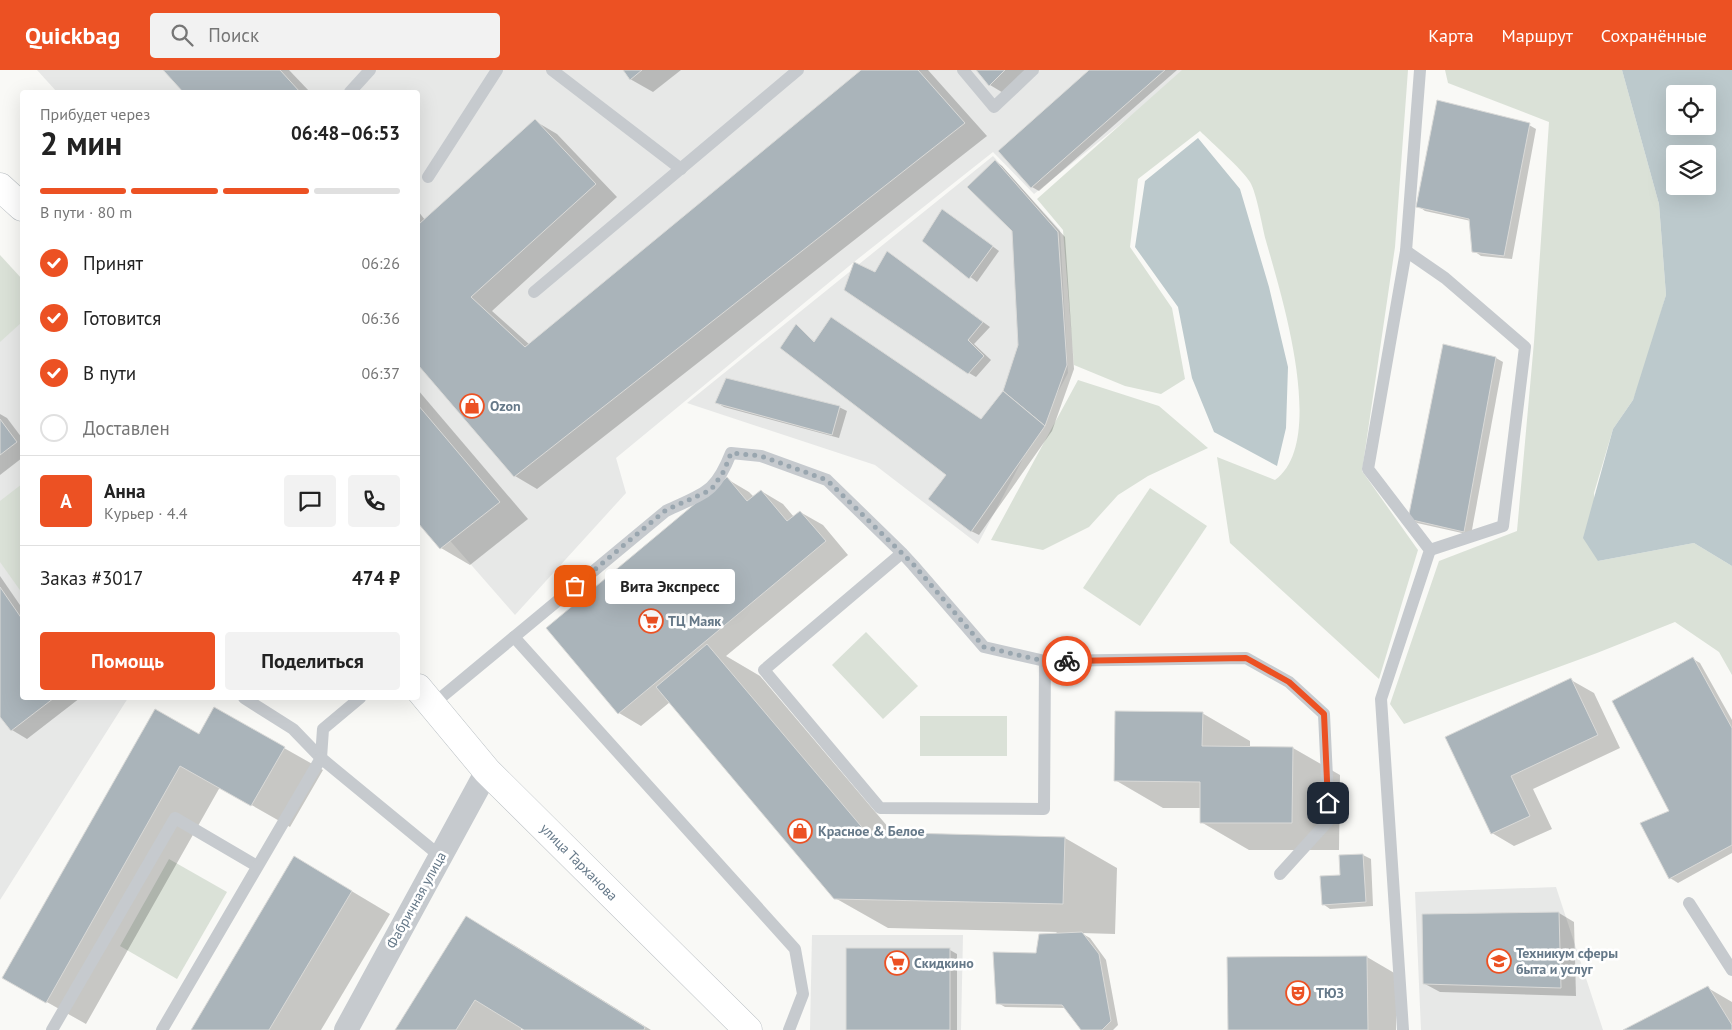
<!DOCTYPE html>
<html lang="ru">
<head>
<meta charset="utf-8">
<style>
	body { margin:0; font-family:"PT Sans",sans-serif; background:#f2f2f2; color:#222; height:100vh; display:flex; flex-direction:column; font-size:19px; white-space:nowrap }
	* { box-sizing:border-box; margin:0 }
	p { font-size:16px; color:#767676 }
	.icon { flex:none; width:28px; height:28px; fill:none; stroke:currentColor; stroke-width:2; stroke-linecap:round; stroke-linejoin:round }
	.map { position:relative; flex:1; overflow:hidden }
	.panel { position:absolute; left:20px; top:20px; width:400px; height:610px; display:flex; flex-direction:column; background:#fff; border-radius:5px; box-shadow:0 5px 20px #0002 }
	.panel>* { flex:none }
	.controls { position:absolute; left:1666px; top:15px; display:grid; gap:10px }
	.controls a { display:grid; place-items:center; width:50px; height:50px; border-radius:5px; background:#fff; box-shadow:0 5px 20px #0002; font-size:25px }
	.pin { position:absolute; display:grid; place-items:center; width:42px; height:42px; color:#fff; margin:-21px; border-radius:10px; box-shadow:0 2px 8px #0006 }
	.courier { position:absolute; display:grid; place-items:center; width:50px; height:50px; margin:-25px; border:4px solid #ec5123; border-radius:50%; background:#fff; color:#222; box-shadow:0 1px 6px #0007 }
	.bubble { position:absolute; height:35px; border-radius:5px; background:#fff; box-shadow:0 5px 20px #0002; font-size:16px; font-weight:700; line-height:35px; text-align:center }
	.headline em { font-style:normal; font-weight:700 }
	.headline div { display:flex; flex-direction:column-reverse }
	.headline { display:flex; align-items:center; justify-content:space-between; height:85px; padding:0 20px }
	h1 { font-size:32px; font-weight:700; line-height:38px }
	.bar { display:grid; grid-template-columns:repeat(4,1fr); gap:8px 5px; align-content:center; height:60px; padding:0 20px }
	.bar i { height:6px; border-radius:4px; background:#e0e0e0 }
	.bar .on { background:#ec5123 }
	.bar p { grid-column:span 4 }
	.line { display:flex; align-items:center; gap:12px; padding:0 20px; border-top:1px solid #e0e0e0 }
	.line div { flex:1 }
	.round { display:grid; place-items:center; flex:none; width:52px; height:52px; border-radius:5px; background:#f2f2f2 }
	ol { padding:0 20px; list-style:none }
	li { display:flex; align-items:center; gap:15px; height:55px }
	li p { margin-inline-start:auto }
	li .icon { padding:5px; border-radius:50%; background:#ec5123; color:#fff; stroke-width:4 }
	li:last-child { color:#767676 }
	li i { width:28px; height:28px; border:2px solid #e0e0e0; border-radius:50% }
	.primary-button { display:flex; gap:10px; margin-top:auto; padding:10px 20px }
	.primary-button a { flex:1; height:58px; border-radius:5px; background:#ec5123; color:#fff; font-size:20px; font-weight:700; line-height:58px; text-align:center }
	.primary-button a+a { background:#f2f2f2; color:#222 }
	header { display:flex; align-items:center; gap:30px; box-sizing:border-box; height:70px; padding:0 25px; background:#ec5123; color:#fff }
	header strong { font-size:24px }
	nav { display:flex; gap:28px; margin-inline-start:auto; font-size:18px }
	.search { width:350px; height:45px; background:#f2f2f2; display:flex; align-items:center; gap:12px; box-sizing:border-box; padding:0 18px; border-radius:5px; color:#767676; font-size:19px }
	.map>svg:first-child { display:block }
	.built { fill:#e7e8e7 }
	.green { fill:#dae1d7 }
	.water { fill:#bcc9cc; fill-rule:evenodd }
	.shadow { fill:#0003 }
	.building { fill:#aab4ba; stroke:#dadad8 }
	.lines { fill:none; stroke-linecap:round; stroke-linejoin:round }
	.secondary-casing { stroke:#b8bec2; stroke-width:29 }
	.service { stroke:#c6cace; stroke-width:12 }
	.minor { stroke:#c6cace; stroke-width:24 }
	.secondary { stroke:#fff; stroke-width:28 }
	.done { stroke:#99a6af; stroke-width:5; stroke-dasharray:0 9 }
	.route { stroke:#ec5123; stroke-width:6 }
	.labels { text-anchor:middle; stroke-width:5; stroke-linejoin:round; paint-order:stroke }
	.poi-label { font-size:14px; font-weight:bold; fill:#667989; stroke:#fff; text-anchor:start }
	.street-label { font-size:14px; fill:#667989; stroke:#fff }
</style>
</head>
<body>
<header>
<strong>Quickbag</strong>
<div class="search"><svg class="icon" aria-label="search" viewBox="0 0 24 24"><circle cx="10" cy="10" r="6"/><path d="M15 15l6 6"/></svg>Поиск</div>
<nav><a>Карта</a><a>Маршрут</a><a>Сохранённые</a></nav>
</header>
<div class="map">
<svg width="1732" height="960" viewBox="0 0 1732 960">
	<rect width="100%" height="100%" fill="#f9f9f6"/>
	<g class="built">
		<polygon points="37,0 1188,0 1034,124 993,82 854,192 616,388 626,423 515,545 418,434 418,22 57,22"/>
		<polygon points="993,86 1060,160 1068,303 978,474 875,395 687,333"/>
		<polygon points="0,198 22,231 22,628 128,628 0,830"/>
		<polygon points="1556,817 1603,960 1421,960 1415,822"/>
		<polygon points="812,865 963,865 961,960 810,960"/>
	</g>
	<g class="green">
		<path d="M1182 0H1408L1395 177 1362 401 1418 480 1379 609 1230 473 1217 387 1275 410C1328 372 1281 224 1266 171 1262 156 1257 124 1250 112 1242 99 1212 73 1200 61L1138 109 1130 177 1172 238 1185 309 1161 324 1125 316 1074 295 1063 160 1037 129Z"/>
		<polygon points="1445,0 1622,0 1659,134 1666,225 1645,298 1633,330 1613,359 1594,423 1598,491 1694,473 1732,496 1732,605 1719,582 1675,552 1597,583 1404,654 1390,634 1439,491 1517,461 1534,272 1549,52 1448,13"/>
		<polygon points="0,185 22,209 22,252 0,272"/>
		<polygon points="1078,310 1159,336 1208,378 1148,406 1118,425 1089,457 1043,480 991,470"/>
		<polygon points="22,414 22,523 0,492 0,431"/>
		<polygon points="1150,418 1207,456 1140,556 1083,518"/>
		<polygon points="866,562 918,616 883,649 832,595"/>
		<rect x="920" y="646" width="87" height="40"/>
		<polygon points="169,789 227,822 177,909 120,876"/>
	</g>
	<g class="water">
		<path d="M1622 0H1732V496L1694 473 1598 491 1583 468 1613 359 1633 330 1666 225 1659 134ZM1675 24H1708V56H1675ZM1675 84H1708V116H1675Z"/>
		<polygon points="1198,68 1240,119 1269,217 1288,297 1286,358 1277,396 1214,362 1192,308 1178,237 1135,177 1145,111"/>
	</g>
	<g class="shadow">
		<polygon points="165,0 289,0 310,22 184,22"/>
		<polygon points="624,0 681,0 653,22 630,9"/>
		<polygon points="863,0 928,0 987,66 537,419 515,406 418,293 418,141 425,150 535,51 557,64 617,127 492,241 530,275"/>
		<polygon points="978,0 1029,0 1005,24 990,15"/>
		<polygon points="1091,0 1177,0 1039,121 1032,117 1000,81"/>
		<polygon points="1529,55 1536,59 1512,189 1481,186 1474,181 1471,151 1425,141 1418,136"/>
		<polygon points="995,91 1002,96 1065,167 1074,299 1052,361 979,465 971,461 948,405 796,256 815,272 982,350 1004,322 1019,275 1013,160"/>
		<polygon points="950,145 999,181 977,212 924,171"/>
		<polygon points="894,187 990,257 974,274 991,290 976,307 969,303 875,203"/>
		<polygon points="1496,288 1503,292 1471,465 1417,453 1409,449"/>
		<polygon points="418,320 528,449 470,495 441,478 418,451"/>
		<polygon points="717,333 839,337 847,341 839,368 724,337"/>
		<polygon points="0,344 7,348 22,368 22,388 0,405"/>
		<polygon points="727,409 749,422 754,427 761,421 783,434 794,447 800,442 823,455 848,485 726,586 760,606 894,764 1065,768 1117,798 1115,864 1081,863 1090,868 1106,890 1118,955 1113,960 1083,960 1066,938 1005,937 998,933 1057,862 888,858 835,828 670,632 641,656 619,643"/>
		<polygon points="0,506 22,538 22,628 80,628 27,669 12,660 0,645"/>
		<polygon points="1693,589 1700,593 1732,650 1732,783 1678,813 1670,808 1671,742"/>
		<polygon points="1571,610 1594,623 1620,678 1533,719 1552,759 1514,776 1492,763 1447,668"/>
		<polygon points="1202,643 1250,671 1250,677 1293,678 1340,705 1339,780 1249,780 1201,752 1201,738 1163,738 1115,710"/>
		<polygon points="199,665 284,678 323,700 290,757 220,717 86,954 4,908"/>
		<polygon points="1363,785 1371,789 1373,836 1330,839 1323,834 1341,806 1340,786"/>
		<polygon points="333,810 390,844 321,960 192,960"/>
		<polygon points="1559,843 1574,852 1576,926 1440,922 1425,914 1423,845"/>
		<polygon points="466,848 514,875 651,960 526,960 522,958 521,960 397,960"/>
		<polygon points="950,880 957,884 957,960 847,960"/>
		<polygon points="1367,887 1396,904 1396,960 1229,960"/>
		<polygon points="1708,918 1732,932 1732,960 1626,960"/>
	</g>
	<g class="building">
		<polygon points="163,0 280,0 300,22 183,22"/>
		<polygon points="623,0 642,0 630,10"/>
		<polygon points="861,0 918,0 965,53 514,407 418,295 418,152 419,154 535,49 596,114 471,227 525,277"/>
		<polygon points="976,0 1005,0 989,16"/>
		<polygon points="1089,0 1165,0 1031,118 998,81"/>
		<polygon points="1437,30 1530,53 1504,186 1472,182 1469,149 1416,137"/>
		<polygon points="995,90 1058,162 1067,295 1045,356 1003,321 1018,275 1012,161 967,117"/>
		<polygon points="942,139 993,176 969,209 922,171"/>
		<polygon points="887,181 983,252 968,270 984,286 968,304 844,220 854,192 875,202"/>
		<polygon points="831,247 981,349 1003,321 1045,356 971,462 928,429 946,405 780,278 796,254 814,272"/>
		<polygon points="1443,274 1496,287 1464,462 1408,449"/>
		<polygon points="726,308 840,336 832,365 715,333"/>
		<polygon points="418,335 500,432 440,479 418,453"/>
		<polygon points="0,349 17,372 0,385"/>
		<polygon points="727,407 747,431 761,420 787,451 800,441 826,471 618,644 546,558"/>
		<polygon points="0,517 22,549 22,628 54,628 11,661 0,647"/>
		<polygon points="707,574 866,762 1065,767 1063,834 834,829 656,617"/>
		<polygon points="1693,587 1732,658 1732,775 1669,809 1640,753 1669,741 1612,631"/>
		<polygon points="1571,608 1598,665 1511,706 1530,746 1491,764 1445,667"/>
		<polygon points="214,637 285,677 251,736 180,696 46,933 2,908 155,639 199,664"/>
		<polygon points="1115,641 1203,642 1202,676 1293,677 1292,753 1200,753 1200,712 1114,711"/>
		<polygon points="1363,784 1366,832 1322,835 1320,806 1340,805 1339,785"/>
		<polygon points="294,786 352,821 269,960 191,960"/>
		<polygon points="1559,842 1561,918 1423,914 1422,844"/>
		<polygon points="466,846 645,957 644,960 524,960 475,930 456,960 395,960"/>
		<polygon points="1082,862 1099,884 1111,951 1102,960 1081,960 1062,935 996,934 993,882 1036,883 1039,864"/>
		<rect x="846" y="878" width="104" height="82"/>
		<polygon points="1367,886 1368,960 1228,960 1227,887"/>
		<polygon points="1708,916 1732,955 1732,960 1623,960"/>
	</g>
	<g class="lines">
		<g class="secondary-casing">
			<g id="secondary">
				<polyline points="0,117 22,137"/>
				<polyline points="418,618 487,701 748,960"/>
			</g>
		</g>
		<g class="service">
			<polyline points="552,0 681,99"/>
			<polyline points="963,0 994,37 1033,0"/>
			<polyline points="350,22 370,0"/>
			<polyline points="428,107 497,0"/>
			<polyline points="1406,181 1445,208 1525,277 1503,456 1430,480"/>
			<polyline points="534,222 798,0"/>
			<polyline points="514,567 795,879 803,924 789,960"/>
			<polyline points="1045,591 1246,588 1289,612 1324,644 1329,750 1280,804"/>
			<polyline points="244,628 293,659 321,688"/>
			<path d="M432 635 666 441C704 423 715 424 731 383L761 386 827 410 902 483 913 495 984 577 1045 591 1044 739 880 738 764 600 902 483"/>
			<polyline points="321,688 323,659 360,628"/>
			<polyline points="1689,833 1732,900"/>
			<polyline points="52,960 175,748 257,796"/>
			<polyline points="162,960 321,688 440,786"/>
			<polyline points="1403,960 1381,629 1430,480 1368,399 1406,181 1420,0"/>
		</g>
		<polyline class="minor" points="346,960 487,701"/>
		<use href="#secondary" class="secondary"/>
	</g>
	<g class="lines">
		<polyline class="done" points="575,516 666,440 711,420 724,401 731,383 761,386 827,410 914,495 984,577 1044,591 1067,591"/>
		<polyline class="route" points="1067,591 1246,588 1289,612 1324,644 1328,733"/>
	</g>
	<defs>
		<g id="shop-ring" transform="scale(1.25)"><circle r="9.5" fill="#fff" stroke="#ec5123" stroke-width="1.5"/><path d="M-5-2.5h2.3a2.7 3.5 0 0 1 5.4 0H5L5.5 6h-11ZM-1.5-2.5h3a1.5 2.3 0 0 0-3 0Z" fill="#ec5123"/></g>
		<g id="supermarket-ring" transform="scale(1.25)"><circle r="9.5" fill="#fff" stroke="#ec5123" stroke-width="1.5"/><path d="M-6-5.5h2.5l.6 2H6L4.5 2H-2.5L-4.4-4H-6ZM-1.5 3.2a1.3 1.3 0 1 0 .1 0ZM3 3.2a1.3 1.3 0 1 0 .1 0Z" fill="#ec5123"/></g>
		<g id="university-ring" transform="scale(1.25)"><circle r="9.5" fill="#fff" stroke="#ec5123" stroke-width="1.5"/><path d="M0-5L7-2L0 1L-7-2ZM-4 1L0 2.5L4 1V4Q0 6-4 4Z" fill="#ec5123"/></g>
		<g id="theatre-ring" transform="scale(1.25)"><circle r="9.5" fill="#fff" stroke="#ec5123" stroke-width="1.5"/><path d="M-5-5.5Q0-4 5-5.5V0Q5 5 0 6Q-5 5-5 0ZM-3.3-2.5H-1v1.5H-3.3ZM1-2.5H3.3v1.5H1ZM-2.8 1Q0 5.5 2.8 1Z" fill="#ec5123"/></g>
	</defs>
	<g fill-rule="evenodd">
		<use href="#shop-ring" x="472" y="336"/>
		<use href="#supermarket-ring" x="651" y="551"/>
		<use href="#shop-ring" x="800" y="761"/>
		<use href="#university-ring" x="1499" y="891"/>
		<use href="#supermarket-ring" x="897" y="893"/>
		<use href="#theatre-ring" x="1298" y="923"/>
	</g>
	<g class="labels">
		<g class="poi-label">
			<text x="490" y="341">Ozon</text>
			<text x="668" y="556">ТЦ Маяк</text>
			<text x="818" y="766">Красное &amp; Белое</text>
			<text x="1516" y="888">Техникум сферы<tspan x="1516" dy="16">быта и услуг</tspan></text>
			<text x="914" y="898">Скидкино</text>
			<text x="1316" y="928">ТЮЗ</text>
		</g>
		<g class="street-label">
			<text transform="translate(579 792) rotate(45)" y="5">улица Тарханова</text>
			<text transform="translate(416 830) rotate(-61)" y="5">Фабричная улица</text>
		</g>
	</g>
</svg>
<div class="controls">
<a><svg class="icon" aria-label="locate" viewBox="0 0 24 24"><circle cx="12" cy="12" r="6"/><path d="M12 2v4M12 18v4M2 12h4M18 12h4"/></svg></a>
<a><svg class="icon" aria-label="layers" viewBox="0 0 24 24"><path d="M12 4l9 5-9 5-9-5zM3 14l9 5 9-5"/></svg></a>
</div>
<div class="pin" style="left:575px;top:516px;background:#ea580c"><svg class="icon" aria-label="bag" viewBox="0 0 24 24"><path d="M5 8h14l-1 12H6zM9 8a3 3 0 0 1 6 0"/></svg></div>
<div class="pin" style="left:1328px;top:733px;background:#1f2937"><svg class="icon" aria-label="home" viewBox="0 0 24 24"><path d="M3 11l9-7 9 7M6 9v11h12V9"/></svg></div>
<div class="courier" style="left:1067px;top:591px"><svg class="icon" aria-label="bike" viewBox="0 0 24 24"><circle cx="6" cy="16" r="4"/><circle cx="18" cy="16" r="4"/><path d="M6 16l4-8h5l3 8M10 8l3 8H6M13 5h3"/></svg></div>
<div class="bubble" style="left:605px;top:499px;width:130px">Вита Экспресс</div>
<section class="panel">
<div class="headline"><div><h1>2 мин</h1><p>Прибудет через</p></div><em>06:48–06:53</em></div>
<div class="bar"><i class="on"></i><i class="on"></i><i class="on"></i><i></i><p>В пути · 80 m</p></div>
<ol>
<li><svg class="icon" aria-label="check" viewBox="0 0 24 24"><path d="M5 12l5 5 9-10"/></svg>Принят<p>06:26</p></li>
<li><svg class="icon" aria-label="check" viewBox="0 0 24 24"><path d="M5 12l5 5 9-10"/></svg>Готовится<p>06:36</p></li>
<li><svg class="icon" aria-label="check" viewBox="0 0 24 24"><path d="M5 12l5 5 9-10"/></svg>В пути<p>06:37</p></li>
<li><i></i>Доставлен</li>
</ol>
<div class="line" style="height:90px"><b class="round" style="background:#ec5123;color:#fff">А</b><div><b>Анна</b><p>Курьер · 4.4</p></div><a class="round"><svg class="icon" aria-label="chat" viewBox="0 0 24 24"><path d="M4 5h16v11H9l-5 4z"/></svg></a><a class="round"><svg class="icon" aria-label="phone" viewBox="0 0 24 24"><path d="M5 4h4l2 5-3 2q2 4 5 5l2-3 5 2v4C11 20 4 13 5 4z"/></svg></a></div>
<div class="line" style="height:65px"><div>Заказ #3017</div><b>474 ₽</b></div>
<div class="primary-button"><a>Помощь</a><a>Поделиться</a></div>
</section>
</div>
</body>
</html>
